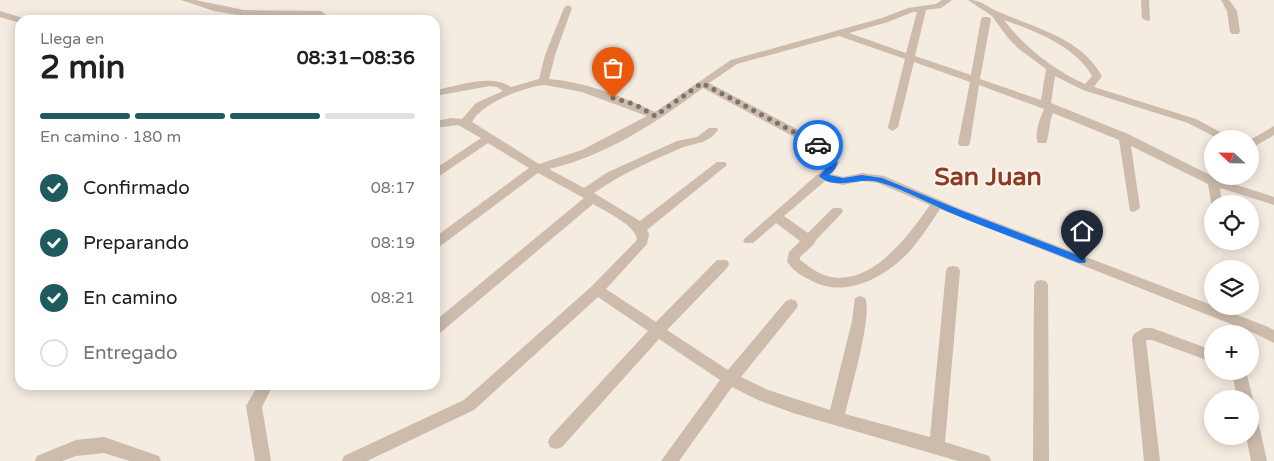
<!DOCTYPE html>
<html lang="es">
<head>
<meta charset="utf-8">
<style>
	body { margin:0; font-family:"Varela Round",sans-serif; background:#f2f2f2; color:#202124; height:100vh; display:flex; flex-direction:column; font-size:19px; white-space:nowrap }
	* { box-sizing:border-box; margin:0 }
	p { font-size:16px; color:#757577 }
	.icon { flex:none; width:28px; height:28px; fill:none; stroke:currentColor; stroke-width:2; stroke-linecap:round; stroke-linejoin:round }
	.map { position:relative; flex:1; overflow:hidden }
	.panel { position:absolute; left:15px; top:15px; width:425px; height:375px; display:flex; flex-direction:column; background:#fff; border-radius:15px; box-shadow:0 2px 12px #0003 }
	.panel>* { flex:none }
	.needle { width:32px; rotate:292deg }
	.controls { position:absolute; left:1204px; top:130px; display:grid; gap:10px }
	.controls a { display:grid; place-items:center; width:55px; height:55px; border-radius:50%; background:#fff; box-shadow:0 2px 12px #0003; font-size:25px }
	.pin { position:absolute; display:grid; place-items:center; width:42px; height:42px; color:#fff; margin:-51px -21px; border-radius:50% 50% 50% 0; rotate:-45deg; box-shadow:0 0 5px #0007 }
	.pin .icon { rotate:45deg }
	.courier { position:absolute; display:grid; place-items:center; width:50px; height:50px; margin:-25px; border:4px solid #1a73e8; border-radius:50%; background:#fff; color:#222; box-shadow:0 1px 6px #0007 }
	.headline em { font-style:normal; font-weight:700 }
	.headline div { display:flex; flex-direction:column-reverse }
	.headline { display:flex; align-items:center; justify-content:space-between; height:85px; padding:0 25px }
	h1 { font-size:32px; font-weight:700; line-height:38px }
	.bar { display:grid; grid-template-columns:repeat(4,1fr); gap:8px 5px; align-content:center; height:60px; padding:0 25px }
	.bar i { height:6px; border-radius:4px; background:#e0e0e0 }
	.bar .current { background:#1f5a5e }
	.bar p { grid-column:span 4 }
	ol { padding:0 25px; list-style:none }
	li { display:flex; align-items:center; gap:15px; height:55px }
	li p { margin-inline-start:auto }
	li .icon { padding:5px; border-radius:50%; background:#1f5a5e; color:#fff; stroke-width:4 }
	li:last-child { color:#757577 }
	li i { width:28px; height:28px; border:2px solid #e0e0e0; border-radius:50% }
	.map>svg:first-child { display:block }
	.lines { fill:none; stroke-linecap:round; stroke-linejoin:round }
	.minor { fill:#cdbbac; fill-rule:evenodd }
	.route { fill:#1a73e8 }
	.done { stroke:#7c716b; stroke-width:5; stroke-dasharray:0 9 }
	.labels { text-anchor:middle; stroke-width:4; stroke-linejoin:round; paint-order:stroke }
	.town-label { font-size:25px; font-weight:bold; fill:#8c3b22; stroke:#fbf5ee }
</style>
</head>
<body>
<div class="map">
<svg width="1274" height="461" viewBox="0 0 1274 461">
	<rect width="100%" height="100%" fill="#f4ebe1"/>
	<g class="lines">
		<g class="minor">
			<polygon points="181,0 195,0 244,10 321,11 333,20 323,20 319,17 244,16 214,11"/>
			<path d="M942 0H952L941 8 926 10 915 56 971 75 981 19 983 17H989L991 19 980 79 1041 100 1046 69 1019 49 1008 38 992 16 968 0C983 0 986 7 999 12 1036 28 1081 38 1102 76L1094 87 1196 119 1233 139H1219L1188 123 1083 90 1055 76 1051 103 1128 134 1218 179 1274 197V205L1220 188 1222 204H1212V207L1208 184 1131 146 1140 208 1134 212 1130 211 1119 140 1053 113C1049 122 1050 133 1046 143H1038C1034 132 1040 119 1044 109L979 85 970 143 968 146H960L958 143 970 82 914 62 898 127 893 131 889 129 888 127 905 59 839 36 737 64 709 83 835 149 839 163 832 174 843 177 862 173 884 176 961 209 1266 326 1274 330V343L1256 334 940 209C930 224 920 240 908 253 885 277 846 298 814 282 804 277 792 271 787 261L789 252 800 241 776 223 753 243H745L743 240 827 166 826 154 703 88C657 122 606 156 549 169L584 188 608 172 677 141 697 137 709 128H717L718 130C707 145 696 142 681 148 651 161 621 174 594 193L640 221 717 162H725L727 165 647 230 649 234 647 244 606 289 656 322 717 260H727L729 264 727 268 667 330 728 370 786 301 791 299 796 301 798 305 796 309 741 377 768 390 830 410 852 321 855 298 860 296 865 298C873 314 850 393 845 414L930 437 946 271 948 267 953 266 958 267 960 271 945 442 989 456 991 461H958L793 413 758 400 732 387 679 461H661L720 380 659 339 562 447 556 449 550 447 548 442 550 437 648 331 598 297 474 410 367 461H342L344 456 464 400 592 286 637 240C637 226 605 211 593 204L440 333 435 335V321L584 198 538 173 439 247 435 249V237L529 168 488 143 435 179V169L481 138 458 125 435 128V121L451 118 462 119 476 103 503 91 497 87 490 86 435 96V90C458 86 491 73 511 87L539 79 545 55 564 8 568 5 572 8 555 55 549 79C585 82 622 96 655 112L731 60 882 18 908 8 936 4ZM913 12H917L906 53 849 33 888 22ZM1004 20C1035 31 1075 46 1092 76L1085 84C1054 70 1024 47 1004 20ZM545 85 582 92 647 116 582 150 539 164 472 122C481 104 525 86 545 85ZM825 181 843 185 862 181 878 183 930 205C908 236 871 288 827 276 817 273 808 266 800 260V257L814 244 816 240 841 214 843 211 841 208H833L808 233 784 216Z"/>
			<polygon points="1141,0 1149,0 1150,20 1147,21 1142,18"/>
			<polygon points="1221,0 1229,0 1237,11 1240,32 1238,34 1232,34 1230,32 1227,11"/>
			<polygon points="0,11 23,18 25,20 20,20 20,23 0,17"/>
			<polygon points="1274,126 1274,135 1250,149 1250,140"/>
			<polygon points="1041,280 1046,281 1048,285 1049,461 1033,461 1034,285 1036,281"/>
			<polygon points="1144,328 1152,328 1212,350 1212,362 1152,340 1146,340 1160,461 1144,461 1132,338 1134,334"/>
			<polygon points="1230,371 1246,371 1253,399 1250,404 1250,399 1237,399 1233,377"/>
			<polygon points="258,385 273,385 262,407 271,461 255,461 246,406"/>
			<polygon points="1250,413 1255,415 1258,420 1267,461 1251,461 1246,436 1250,436"/>
			<polygon points="104,437 159,456 161,461 130,461 104,453 76,456 62,461 35,461 37,456 76,440"/>
		</g>
	</g>
	<path class="route" d="M816 143C827 142 841 154 836 167 835 170 830 174 829 175L843 178 862 175 882 178 960 210 1085 258 1086 261 1085 263H1079C1037 246 993 231 951 213 930 204 899 187 878 182 860 177 834 191 819 176L829 165V156L816 146Z"/>
	<g class="lines">
		<polyline class="done" points="613,98 634,104 655,116 702,83 818,145"/>
	</g>
	<g class="labels">
		<g class="town-label">
			<text x="988" y="185">San Juan</text>
		</g>
	</g>
</svg>
<div class="controls">
<a><svg class="needle" viewBox="-14 -14 28 28"><path d="M0-13l5 13h-10z" fill="#e53935"/><path d="M0 13l5-13h-10z" fill="#757577"/></svg></a>
<a><svg class="icon" aria-label="locate" viewBox="0 0 24 24"><circle cx="12" cy="12" r="6"/><path d="M12 2v4M12 18v4M2 12h4M18 12h4"/></svg></a>
<a><svg class="icon" aria-label="layers" viewBox="0 0 24 24"><path d="M12 4l9 5-9 5-9-5zM3 14l9 5 9-5"/></svg></a>
<a>+</a>
<a>−</a>
</div>
<div class="pin" style="left:613px;top:98px;background:#ea580c"><svg class="icon" aria-label="bag" viewBox="0 0 24 24"><path d="M5 8h14l-1 12H6zM9 8a3 3 0 0 1 6 0"/></svg></div>
<div class="pin" style="left:1082px;top:261px;background:#1f2937"><svg class="icon" aria-label="home" viewBox="0 0 24 24"><path d="M3 11l9-7 9 7M6 9v11h12V9"/></svg></div>
<div class="courier" style="left:818px;top:145px"><svg class="icon" aria-label="car" viewBox="0 0 24 24"><path d="M5 17H2v-5l4-1 3-4h7l3 4 3 1v5h-3M9 17h6M6 11h13"/><circle cx="7" cy="17" r="2"/><circle cx="17" cy="17" r="2"/></svg></div>
<section class="panel">
<div class="headline"><div><h1>2 min</h1><p>Llega en</p></div><em>08:31–08:36</em></div>
<div class="bar"><i class="current"></i><i class="current"></i><i class="current"></i><i></i><p>En camino · 180 m</p></div>
<ol>
<li><svg class="icon" aria-label="check" viewBox="0 0 24 24"><path d="M5 12l5 5 9-10"/></svg>Confirmado<p>08:17</p></li>
<li><svg class="icon" aria-label="check" viewBox="0 0 24 24"><path d="M5 12l5 5 9-10"/></svg>Preparando<p>08:19</p></li>
<li><svg class="icon" aria-label="check" viewBox="0 0 24 24"><path d="M5 12l5 5 9-10"/></svg>En camino<p>08:21</p></li>
<li><i></i>Entregado</li>
</ol>
</section>
</div>
</body>
</html>
